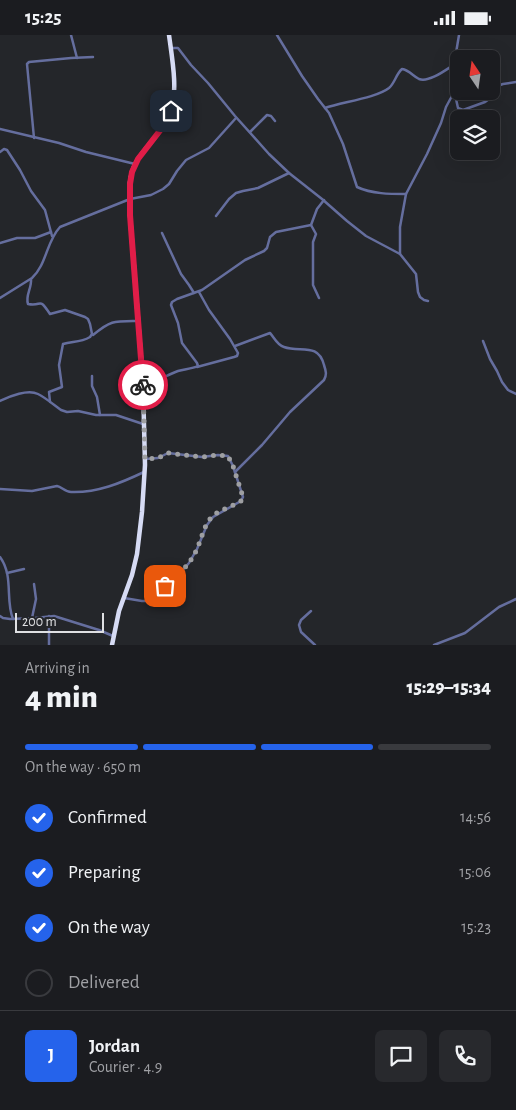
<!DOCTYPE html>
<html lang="en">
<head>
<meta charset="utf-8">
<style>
	body { margin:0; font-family:"Alegreya Sans",sans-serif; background:#28292d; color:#f1f3f6; height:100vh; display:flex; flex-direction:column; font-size:19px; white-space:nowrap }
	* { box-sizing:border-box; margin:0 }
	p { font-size:16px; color:#a0a1a5 }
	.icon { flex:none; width:28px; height:28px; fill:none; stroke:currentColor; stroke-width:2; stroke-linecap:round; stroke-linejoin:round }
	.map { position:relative; height:610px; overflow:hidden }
	.details { display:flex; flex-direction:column; background:#1b1c20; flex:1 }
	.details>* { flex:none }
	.needle { width:32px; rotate:347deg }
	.buttons { position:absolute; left:450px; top:15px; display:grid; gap:10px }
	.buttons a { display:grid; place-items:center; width:50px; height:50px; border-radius:8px; background:#1b1c20; box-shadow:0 5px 20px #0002,0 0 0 1px #393a3e; font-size:25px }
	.scale { position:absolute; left:15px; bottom:12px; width:89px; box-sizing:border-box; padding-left:5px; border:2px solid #dfe0e3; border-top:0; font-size:14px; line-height:18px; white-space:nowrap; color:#dfe0e3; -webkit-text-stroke:4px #24262a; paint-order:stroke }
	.pin { position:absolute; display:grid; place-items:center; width:42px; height:42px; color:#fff; margin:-21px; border-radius:10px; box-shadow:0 2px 8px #0006 }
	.courier { position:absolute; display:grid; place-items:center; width:50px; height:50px; margin:-25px; border:4px solid #e11d48; border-radius:50%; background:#fff; color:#222; box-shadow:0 1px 6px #0007 }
	.summary em { font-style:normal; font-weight:800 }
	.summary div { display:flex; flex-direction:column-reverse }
	.summary { display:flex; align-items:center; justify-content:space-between; height:85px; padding:0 25px }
	h1 { font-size:32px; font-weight:800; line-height:38px }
	.bar { display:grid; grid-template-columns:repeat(4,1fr); gap:8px 5px; align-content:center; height:60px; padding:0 25px }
	.bar i { height:6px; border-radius:4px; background:#393a3e }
	.bar .current { background:#2563eb }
	.bar p { grid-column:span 4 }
	.line { display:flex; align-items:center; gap:12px; padding:0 25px; border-top:1px solid #393a3e }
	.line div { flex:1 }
	.round { display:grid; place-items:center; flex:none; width:52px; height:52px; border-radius:8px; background:#28292d }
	ol { padding:0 25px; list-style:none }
	li { display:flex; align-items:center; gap:15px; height:55px }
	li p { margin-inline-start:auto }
	li .icon { padding:5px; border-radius:50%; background:#2563eb; color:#fff; stroke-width:4 }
	li:last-child { color:#a0a1a5 }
	li i { width:28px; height:28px; border:2px solid #393a3e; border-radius:50% }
	.status { display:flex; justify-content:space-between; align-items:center; height:35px; padding:0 25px; background:#1b1c20; direction:ltr }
	.status svg { height:14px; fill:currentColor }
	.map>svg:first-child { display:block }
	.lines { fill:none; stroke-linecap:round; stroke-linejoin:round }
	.street { stroke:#656e9e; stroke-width:2.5 }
	.highway { stroke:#d6dbf4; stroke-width:4.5 }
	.done { stroke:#9e9fa2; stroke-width:5; stroke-dasharray:0 9 }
	.route { stroke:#e11d48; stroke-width:6 }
</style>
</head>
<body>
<div class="status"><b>15:25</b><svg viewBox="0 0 49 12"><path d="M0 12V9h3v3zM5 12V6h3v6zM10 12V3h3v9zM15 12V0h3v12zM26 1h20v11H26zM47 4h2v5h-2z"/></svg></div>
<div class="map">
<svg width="516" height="610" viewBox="0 0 516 610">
	<rect width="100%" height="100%" fill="#24262a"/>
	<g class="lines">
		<g class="street">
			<polyline points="71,0 77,23"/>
			<path d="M277 0 302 41 318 64 329 78 343 109 357 152C372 159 390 159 406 159"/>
			<polyline points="171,13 178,13 191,30 208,48 235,81 269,119 289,138 322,164 347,186 366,201 400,219"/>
			<polyline points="452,61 456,64 458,73 463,75 485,67 489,64 497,51 503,49 516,47"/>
			<path d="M325 73C342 67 376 63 389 53 395 48 396 39 402 34 409 35 413 41 419 44 429 48 447 34 455 29"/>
			<polyline points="0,94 59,108 86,117 135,129"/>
			<polyline points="250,97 267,80 271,81 275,86"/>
			<polyline points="34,103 27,29 29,27 71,23 93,22"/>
			<polyline points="0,117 4,114 7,115 20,135 31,156 45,175 52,201"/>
			<polyline points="216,181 229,164 236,158 243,156 258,153 289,138"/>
			<polyline points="311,190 316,199 313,207 313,250 319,263"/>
			<polyline points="162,198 181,239 189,250 194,258"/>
			<polyline points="0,208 17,203 35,203 51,197"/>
			<path d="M31 244C32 253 25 261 28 269 43 272 38 261 50 279L65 275 85 282 88 284 90 289 92 299 90 302C80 308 72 306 63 309L59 330 62 352 49 357 50 367"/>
			<path d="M0 263 32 243C47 229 46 207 60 192L130 164 151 160 163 154 169 149 177 136 186 125 209 113 236 83"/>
			<polyline points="428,266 424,265 420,262 418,257 416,239 400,219 400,192 406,159 427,119 441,88 446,72 453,59 456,18 459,0"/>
			<path d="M93 300C111 285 114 286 138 286"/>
			<polyline points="483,306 490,324 497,336 502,347 508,355 516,359"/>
			<polyline points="197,332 234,322 237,321 238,318 230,304 209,275 199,257"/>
			<polyline points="92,341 92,351 97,362 100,380"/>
			<path d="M144 349C157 348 166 340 178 336 184 334 192 334 198 331L197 328 182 308 178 288 171 270 172 267 177 264 202 255 245 225 264 216 267 213 270 202 276 197 311 190 317 174 324 165"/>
			<path d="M0 366C10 361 28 354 38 359 46 363 54 370 61 375L67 377 78 376 96 380H116L143 389"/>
			<path d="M235 437 262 410 290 377 324 345C327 340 326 336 324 330 318 307 300 318 284 312 277 310 274 302 270 298L235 311"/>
			<path d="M0 454 32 456 57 451C62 452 65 457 71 457 97 458 121 448 144 437"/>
			<path d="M0 522C14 541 5 565 13 584"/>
			<polyline points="7,538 24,534"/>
			<polyline points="124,563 142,566 147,566 155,561 181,537 189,528 197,514 207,490 213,482 241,466 243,462 233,431 228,421 218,420 202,422 168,418 158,423 145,424"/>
			<polyline points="311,576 301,585 299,590 301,597 315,610"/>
			<polyline points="0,581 3,583 10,584 35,583 54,581 99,595 113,601"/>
			<polyline points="32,583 36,564 34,549"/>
			<polyline points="49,610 49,581"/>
			<polyline points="434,610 465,598 499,572 516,564"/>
		</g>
		<path class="highway" d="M112 610 119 576 132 540 137 519 142 477 145 430 143 349 130 180C129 161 127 141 138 124 149 108 164 95 171 76 178 54 172 23 169 0"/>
	</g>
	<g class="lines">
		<path class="done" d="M143 350 145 424 158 423 168 418 202 422 218 420 228 421 233 431 243 462 241 466C232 472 217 475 210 484 203 493 201 506 196 516 189 531 177 541 165 551"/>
		<polyline class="route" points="143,350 130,180 130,149 132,137 138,124 162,93 171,76"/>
	</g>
</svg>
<div class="buttons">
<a><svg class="needle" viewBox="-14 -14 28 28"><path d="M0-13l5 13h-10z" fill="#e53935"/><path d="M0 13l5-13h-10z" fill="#a0a1a5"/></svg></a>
<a><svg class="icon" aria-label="layers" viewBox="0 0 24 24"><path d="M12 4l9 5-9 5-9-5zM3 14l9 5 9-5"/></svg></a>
</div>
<div class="scale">200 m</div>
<div class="pin" style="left:165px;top:551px;background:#ea580c"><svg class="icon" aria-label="bag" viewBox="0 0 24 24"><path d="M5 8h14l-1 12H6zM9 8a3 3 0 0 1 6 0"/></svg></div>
<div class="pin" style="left:171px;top:76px;background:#1f2937"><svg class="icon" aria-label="home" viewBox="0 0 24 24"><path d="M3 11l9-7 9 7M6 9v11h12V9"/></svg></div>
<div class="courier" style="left:143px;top:350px"><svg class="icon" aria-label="bike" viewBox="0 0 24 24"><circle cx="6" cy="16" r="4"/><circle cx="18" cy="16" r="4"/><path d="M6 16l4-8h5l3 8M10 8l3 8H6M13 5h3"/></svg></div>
</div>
<section class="details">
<div class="summary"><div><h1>4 min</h1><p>Arriving in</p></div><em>15:29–15:34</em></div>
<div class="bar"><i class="current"></i><i class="current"></i><i class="current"></i><i></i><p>On the way · 650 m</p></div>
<ol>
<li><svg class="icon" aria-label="check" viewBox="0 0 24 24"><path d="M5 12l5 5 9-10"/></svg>Confirmed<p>14:56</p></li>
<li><svg class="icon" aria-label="check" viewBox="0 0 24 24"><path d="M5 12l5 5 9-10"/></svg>Preparing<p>15:06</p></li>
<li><svg class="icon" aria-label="check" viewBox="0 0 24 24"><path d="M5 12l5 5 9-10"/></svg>On the way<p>15:23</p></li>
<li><i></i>Delivered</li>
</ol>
<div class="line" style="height:90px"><b class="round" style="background:#2563eb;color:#fff">J</b><div><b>Jordan</b><p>Courier · 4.9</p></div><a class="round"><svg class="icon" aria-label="chat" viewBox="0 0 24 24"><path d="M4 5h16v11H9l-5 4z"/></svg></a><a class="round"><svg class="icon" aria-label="phone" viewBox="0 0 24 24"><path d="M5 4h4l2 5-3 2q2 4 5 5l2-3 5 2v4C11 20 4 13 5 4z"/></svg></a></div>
</section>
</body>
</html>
